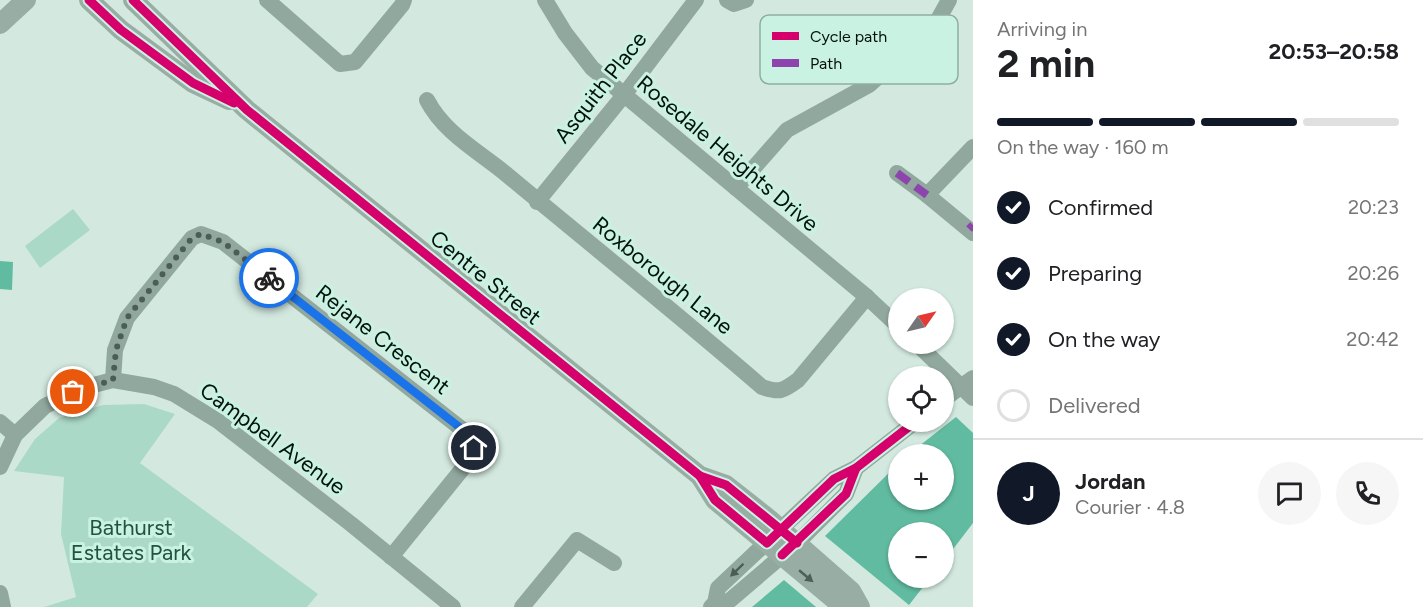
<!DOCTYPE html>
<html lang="en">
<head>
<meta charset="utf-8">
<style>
	body { margin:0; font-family:Figtree,sans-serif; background:#f6f6f6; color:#202124; height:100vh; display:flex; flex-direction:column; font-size:22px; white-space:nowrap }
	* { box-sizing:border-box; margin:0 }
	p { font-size:20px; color:#757577 }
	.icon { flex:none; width:33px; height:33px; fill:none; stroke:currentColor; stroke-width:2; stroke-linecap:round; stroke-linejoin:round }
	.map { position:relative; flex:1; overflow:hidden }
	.sheet { display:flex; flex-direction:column; background:#fff; width:450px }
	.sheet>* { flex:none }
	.needle { width:39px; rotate:56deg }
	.controls { position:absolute; left:888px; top:288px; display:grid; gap:12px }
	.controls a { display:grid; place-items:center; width:66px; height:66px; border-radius:50%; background:#fff; box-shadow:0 2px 4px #0004; font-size:30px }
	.pin { position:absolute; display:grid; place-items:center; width:51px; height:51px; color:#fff; margin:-26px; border:3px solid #fff; border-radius:50%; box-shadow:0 2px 6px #0007 }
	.courier { position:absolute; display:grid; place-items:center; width:60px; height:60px; margin:-30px; border:4px solid #1a73e8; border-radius:50%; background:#fff; color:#222; box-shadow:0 2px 8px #0007 }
	.head em { font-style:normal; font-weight:700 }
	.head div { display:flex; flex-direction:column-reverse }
	.head { display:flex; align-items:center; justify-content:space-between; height:102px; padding:0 24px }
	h1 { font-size:39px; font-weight:700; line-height:45px }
	.bar { display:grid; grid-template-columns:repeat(4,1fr); gap:9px 6px; align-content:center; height:72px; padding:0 24px }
	.bar i { height:8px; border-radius:4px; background:#e0e0e0 }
	.bar .active { background:#111827 }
	.bar p { grid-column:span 4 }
	.line { display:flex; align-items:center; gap:15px; padding:0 24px; border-top:2px solid #e0e0e0 }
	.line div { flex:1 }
	.round { display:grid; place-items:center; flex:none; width:63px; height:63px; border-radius:32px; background:#f6f6f6 }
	ol { padding:0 24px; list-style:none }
	li { display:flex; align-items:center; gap:18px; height:66px }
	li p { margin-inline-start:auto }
	li .icon { padding:6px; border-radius:50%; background:#111827; color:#fff; stroke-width:4 }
	li:last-child { color:#757577 }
	li i { width:33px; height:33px; border:3px solid #e0e0e0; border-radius:50% }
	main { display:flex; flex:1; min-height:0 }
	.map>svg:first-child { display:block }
	.green { fill:#abd9c8 }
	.water { fill:#60bba0 }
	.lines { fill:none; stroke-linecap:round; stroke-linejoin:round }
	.minor { stroke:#91a89f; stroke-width:16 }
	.major { stroke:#98ada4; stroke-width:20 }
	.quiet { stroke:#8e44ad; stroke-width:8; stroke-dasharray:15 8; stroke-linecap:butt }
	.cycleway-casing { stroke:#caf2e2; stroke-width:13 }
	.cycleway { stroke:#d6006c; stroke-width:9 }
	.oneway { fill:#4a5c56 }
	.oneway2 { fill:#4e5f58 }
	.done { stroke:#4c5d56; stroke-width:6; stroke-dasharray:0 10.8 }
	.route { stroke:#1a73e8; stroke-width:8 }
	.labels { text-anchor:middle; stroke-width:6; stroke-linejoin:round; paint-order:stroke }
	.street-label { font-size:22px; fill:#04110c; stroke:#caf2e2 }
	.park-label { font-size:22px; fill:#225242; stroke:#caf2e2 }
	.key { fill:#caf2e2; stroke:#8faea2; stroke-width:1.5 }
	.key-label { font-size:16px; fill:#04110c }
</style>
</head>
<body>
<main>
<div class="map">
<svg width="973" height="607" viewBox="0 0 973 607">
	<rect width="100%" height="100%" fill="#d3e9e0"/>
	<g class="green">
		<polygon points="73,209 90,230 40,268 25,246"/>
		<polygon points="144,404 175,414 140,463 318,594 307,607 44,607 76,597 61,534 64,477 14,471 35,439 59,418 103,405"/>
	</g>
	<g class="water">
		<polygon points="0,261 13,262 12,290 0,289"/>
		<polygon points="956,417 973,433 973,523 944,561 944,532 898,532 898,578 930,578 909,605 825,536 898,464 898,500 944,500 944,454 909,454"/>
		<polygon points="784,580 816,607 752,607"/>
	</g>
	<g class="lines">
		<g class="minor">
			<polyline points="267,0 340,64 355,62 402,5 404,0"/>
			<polyline points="545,0 565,33 592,68 867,297 898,326"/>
			<polyline points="727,0 734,4 746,0"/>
			<path d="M427 100C444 133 478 151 506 174 591 245 678 314 762 387 780 393 783 391 798 380L867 297"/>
			<polyline points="973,147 927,195 973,233"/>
			<polyline points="897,173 927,195"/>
			<polyline points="736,188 787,130 869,85 925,35 939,18 949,0"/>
			<polyline points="537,202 624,95 696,0"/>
			<polyline points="917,344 973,398"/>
			<polyline points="113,380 115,350 127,318 192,238 201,234 223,242 472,437 474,448 468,462 391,557"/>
			<polyline points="944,399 973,378"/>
			<polyline points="0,422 15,435"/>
			<polyline points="0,467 15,435 45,406 82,388 113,380 154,387 174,394 218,421 351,524 453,607"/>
			<polyline points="0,593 3,607"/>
			<polyline points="715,603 729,601 797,543 846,494 856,468"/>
			<polyline points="522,607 577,540 614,563"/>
			<polyline points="711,607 715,603 718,588 834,479 856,468 915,422"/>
		</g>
		<g class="major">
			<polyline points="89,0 121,30 193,83 229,100"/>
			<polyline points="133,0 247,110 700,476 726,485 769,519 851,591 860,607"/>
			<polyline points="0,24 26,0"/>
			<polyline points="700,476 715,500 840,604 847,607"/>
		</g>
		<g class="quiet">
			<polyline points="897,173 927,195"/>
			<polyline points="969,229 973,225"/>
		</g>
		<g class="cycleway-casing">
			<g id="cycleway">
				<polyline points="89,0 121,30 193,83 234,103"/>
				<polyline points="133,0 247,110 700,476 726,485 797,543"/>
				<polyline points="700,476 715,500 767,543 834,479 856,468 915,422"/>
				<polyline points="782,555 846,494 856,468"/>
			</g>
		</g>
		<use href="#cycleway" class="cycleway"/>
	</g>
	<defs><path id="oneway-solid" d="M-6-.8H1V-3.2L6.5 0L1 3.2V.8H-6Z" transform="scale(1.5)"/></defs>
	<use class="oneway" href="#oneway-solid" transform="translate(737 570) rotate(136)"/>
	<use class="oneway2" href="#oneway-solid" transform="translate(806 576) rotate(40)"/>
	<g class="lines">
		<polyline class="done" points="73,392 113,380 116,350 127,318 192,238 201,234 223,242 269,278"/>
		<polyline class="route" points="269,278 472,437 474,448"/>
	</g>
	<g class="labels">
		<g class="street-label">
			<text transform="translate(600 87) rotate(-52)" y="8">Asquith Place</text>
			<text transform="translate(728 153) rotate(40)" y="8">Rosedale Heights Drive</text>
			<text transform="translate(663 275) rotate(39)" y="8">Roxborough Lane</text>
			<text transform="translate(486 277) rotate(39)" y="8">Centre Street</text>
			<text transform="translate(383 339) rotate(38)" y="8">Rejane Crescent</text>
			<text transform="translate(273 438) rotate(36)" y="8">Campbell Avenue</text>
		</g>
		<g class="park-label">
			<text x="131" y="535">Bathurst<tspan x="131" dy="25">Estates Park</tspan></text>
		</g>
	</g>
	<rect x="760" y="15" width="198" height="69" rx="9" class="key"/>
	<rect x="772" y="32" width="27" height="8" fill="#d6006c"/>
	<rect x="772" y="59" width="27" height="8" fill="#8e44ad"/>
	<g class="key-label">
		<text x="810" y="42">Cycle path</text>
		<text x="810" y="69">Path</text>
	</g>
</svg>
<div class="controls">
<a><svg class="needle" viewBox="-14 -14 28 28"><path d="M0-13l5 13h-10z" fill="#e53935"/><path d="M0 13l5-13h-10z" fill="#757577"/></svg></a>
<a><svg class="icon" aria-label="locate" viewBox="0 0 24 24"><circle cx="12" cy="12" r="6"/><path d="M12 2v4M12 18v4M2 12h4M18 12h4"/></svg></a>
<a>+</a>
<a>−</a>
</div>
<div class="pin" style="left:73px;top:392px;background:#ea580c"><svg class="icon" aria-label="bag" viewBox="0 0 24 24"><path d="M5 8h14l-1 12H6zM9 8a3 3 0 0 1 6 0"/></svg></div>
<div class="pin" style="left:474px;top:448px;background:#1f2937"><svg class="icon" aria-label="home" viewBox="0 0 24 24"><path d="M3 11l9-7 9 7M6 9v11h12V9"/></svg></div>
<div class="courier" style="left:269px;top:278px"><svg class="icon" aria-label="bike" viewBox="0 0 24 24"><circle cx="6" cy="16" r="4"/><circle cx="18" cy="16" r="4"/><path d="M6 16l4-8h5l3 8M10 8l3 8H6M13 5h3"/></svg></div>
</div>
<section class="sheet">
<div class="head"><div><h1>2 min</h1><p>Arriving in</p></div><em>20:53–20:58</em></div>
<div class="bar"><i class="active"></i><i class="active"></i><i class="active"></i><i></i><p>On the way · 160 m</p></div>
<ol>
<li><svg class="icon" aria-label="check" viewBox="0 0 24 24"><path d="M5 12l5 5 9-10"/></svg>Confirmed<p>20:23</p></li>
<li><svg class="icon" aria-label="check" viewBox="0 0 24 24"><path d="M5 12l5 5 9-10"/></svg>Preparing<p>20:26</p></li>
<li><svg class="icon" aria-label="check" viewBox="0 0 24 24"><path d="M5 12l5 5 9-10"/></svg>On the way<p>20:42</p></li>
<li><i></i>Delivered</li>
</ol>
<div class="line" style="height:108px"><b class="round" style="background:#111827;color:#fff">J</b><div><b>Jordan</b><p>Courier · 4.8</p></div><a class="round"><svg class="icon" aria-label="chat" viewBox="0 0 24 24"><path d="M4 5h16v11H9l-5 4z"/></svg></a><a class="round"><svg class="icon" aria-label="phone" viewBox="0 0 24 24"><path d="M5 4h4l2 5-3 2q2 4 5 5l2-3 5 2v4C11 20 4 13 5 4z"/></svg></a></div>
</section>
</main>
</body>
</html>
